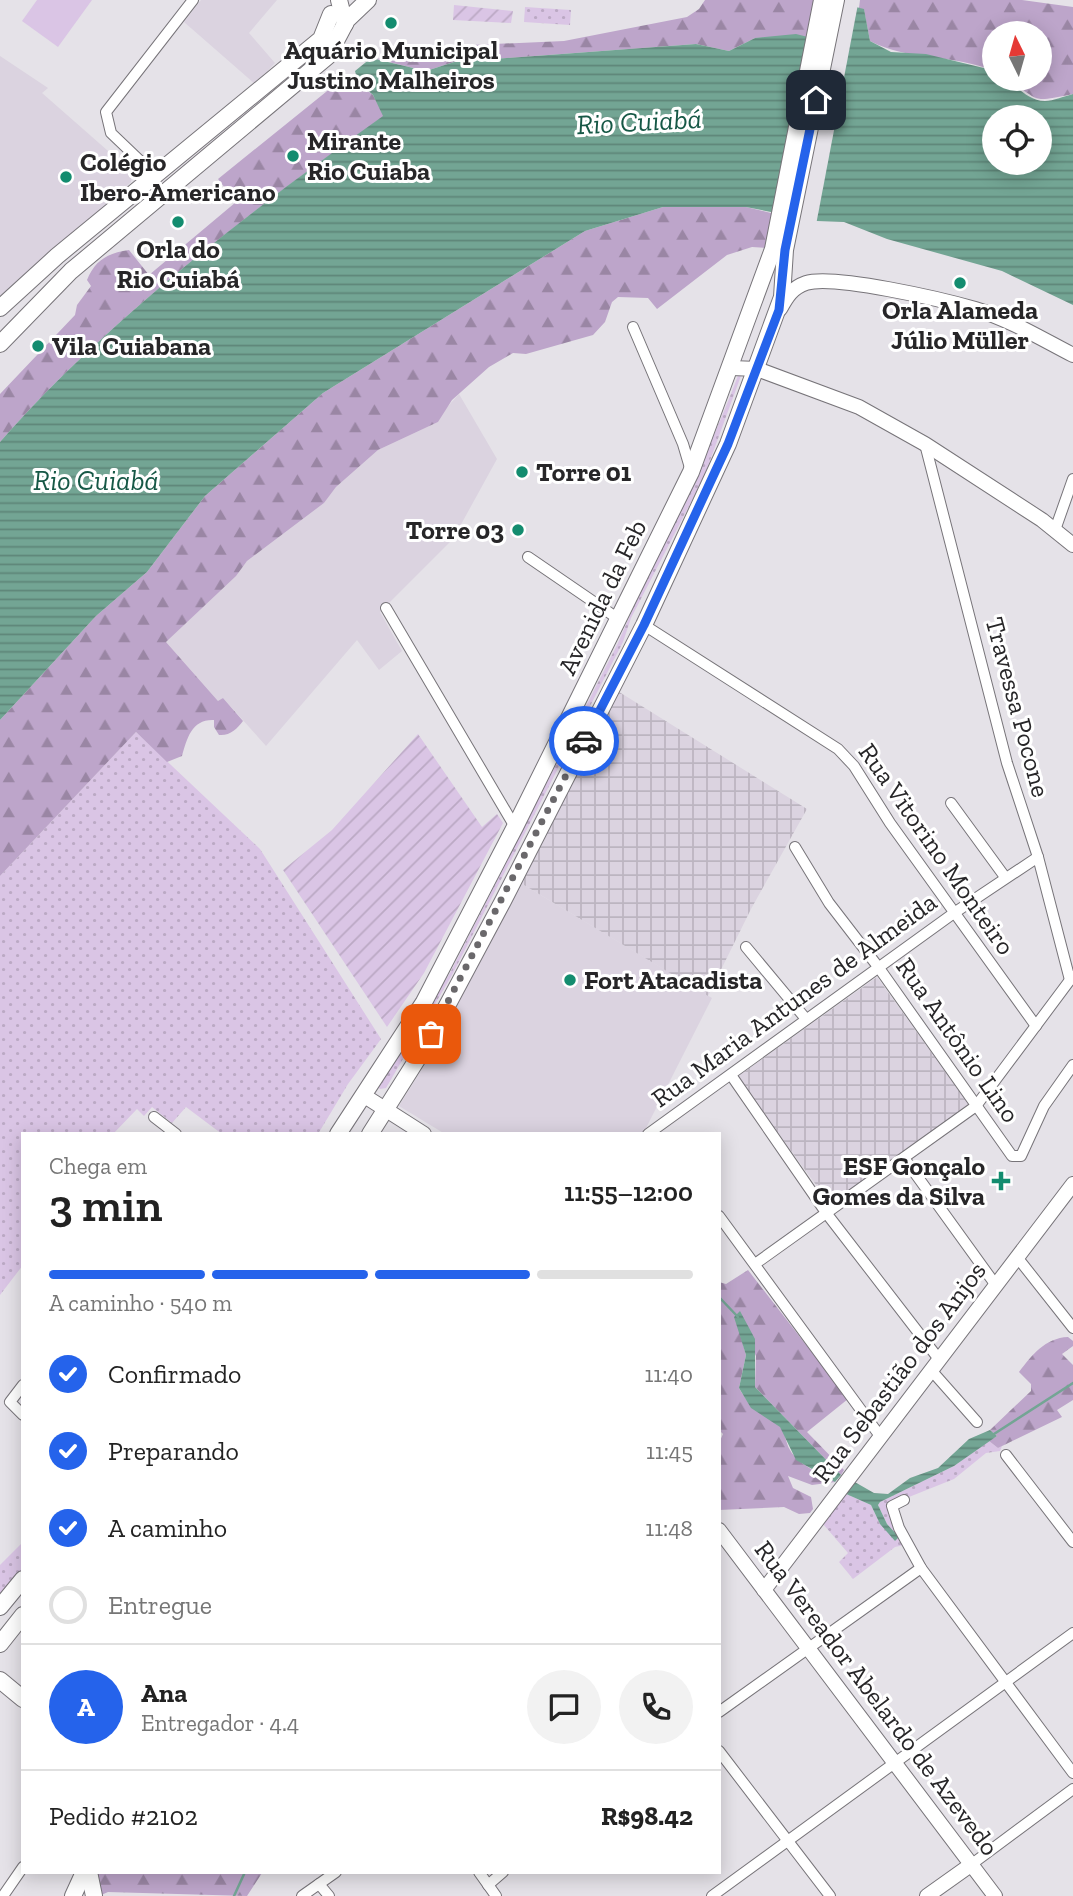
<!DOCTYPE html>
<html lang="pt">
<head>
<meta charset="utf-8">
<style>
	body { margin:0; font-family:"Zilla Slab",serif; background:#f2f2f2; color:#222; height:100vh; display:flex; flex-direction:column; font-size:26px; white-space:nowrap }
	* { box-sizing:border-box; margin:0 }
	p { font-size:23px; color:#767676 }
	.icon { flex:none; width:38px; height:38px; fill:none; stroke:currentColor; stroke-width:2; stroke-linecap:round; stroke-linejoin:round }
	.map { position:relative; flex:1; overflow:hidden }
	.details { position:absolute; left:21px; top:1132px; width:700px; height:742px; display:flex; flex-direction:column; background:#fff; border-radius:0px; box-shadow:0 4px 18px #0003 }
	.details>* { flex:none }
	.needle { width:46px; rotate:355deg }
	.buttons { position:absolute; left:982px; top:21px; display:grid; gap:14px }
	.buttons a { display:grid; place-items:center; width:70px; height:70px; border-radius:50%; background:#fff; box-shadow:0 4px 18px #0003; font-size:35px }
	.pin { position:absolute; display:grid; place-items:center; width:60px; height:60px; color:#fff; margin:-30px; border-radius:14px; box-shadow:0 4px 10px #0006 }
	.courier { position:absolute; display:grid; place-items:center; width:70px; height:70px; margin:-35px; border:5px solid #2563eb; border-radius:50%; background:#fff; color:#222; box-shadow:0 2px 9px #0007 }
	.head em { font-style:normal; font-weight:600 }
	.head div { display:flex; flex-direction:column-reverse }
	.head { display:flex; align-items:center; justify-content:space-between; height:119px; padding:0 28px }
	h1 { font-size:46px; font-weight:600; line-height:52px }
	.bar { display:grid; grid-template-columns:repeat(4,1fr); gap:10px 7px; align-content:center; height:84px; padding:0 28px }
	.bar i { height:9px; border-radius:5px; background:#e0e0e0 }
	.bar .active { background:#2563eb }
	.bar p { grid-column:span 4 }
	.line { display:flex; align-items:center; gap:18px; padding:0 28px; border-top:2px solid #e0e0e0 }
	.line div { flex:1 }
	.round { display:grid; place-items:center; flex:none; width:74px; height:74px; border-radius:37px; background:#f2f2f2 }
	ol { padding:0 28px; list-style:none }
	li { display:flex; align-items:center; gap:21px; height:77px }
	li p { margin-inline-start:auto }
	li .icon { padding:7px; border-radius:50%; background:#2563eb; color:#fff; stroke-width:4 }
	li:last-child { color:#767676 }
	li i { width:38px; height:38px; border:4px solid #e0e0e0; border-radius:50% }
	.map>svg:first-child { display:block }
	.built { fill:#dbd3e0 }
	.industrial { fill:url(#industrial-grid) }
	.grass { fill:url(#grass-dots) }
	.forest { fill:url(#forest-firs) }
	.garden { fill:url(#garden-furrows) }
	.pitch { fill:#dac5e5 }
	.water { fill:url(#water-rules); fill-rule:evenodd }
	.pier { fill:#e5e2e8 }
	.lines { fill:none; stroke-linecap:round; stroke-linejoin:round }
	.stream { stroke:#73a594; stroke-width:2.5 }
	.street-casing { stroke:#777479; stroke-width:12 }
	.secondary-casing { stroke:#777479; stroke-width:16 }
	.primary-casing { stroke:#777479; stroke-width:18 }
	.street { stroke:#fff; stroke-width:10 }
	.secondary { stroke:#fff; stroke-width:14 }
	.primary { stroke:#fff; stroke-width:16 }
	.done { stroke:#6a686b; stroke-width:7; stroke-dasharray:0 12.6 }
	.route { stroke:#2563eb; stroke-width:9 }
	.poi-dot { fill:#138c6f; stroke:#fff; stroke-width:2.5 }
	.labels { text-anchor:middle; stroke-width:6; stroke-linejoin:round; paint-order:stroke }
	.poi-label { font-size:26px; font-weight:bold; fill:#272628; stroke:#fff; text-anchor:start }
	.street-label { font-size:26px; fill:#272628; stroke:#fff }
	.water-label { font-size:28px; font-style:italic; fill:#165846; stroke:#fff }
</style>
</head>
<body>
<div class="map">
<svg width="1073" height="1896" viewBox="0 0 1073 1896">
	<defs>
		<pattern id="industrial-grid" width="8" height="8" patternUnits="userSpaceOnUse" patternTransform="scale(1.75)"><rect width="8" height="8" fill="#dbd3e0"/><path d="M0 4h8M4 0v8" fill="none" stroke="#bcb5c0"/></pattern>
		<pattern id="grass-dots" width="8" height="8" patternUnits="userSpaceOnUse" patternTransform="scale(1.75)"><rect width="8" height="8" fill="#dac5e5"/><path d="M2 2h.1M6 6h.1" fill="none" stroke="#bba9c4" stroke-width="1.8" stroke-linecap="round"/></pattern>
		<pattern id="forest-firs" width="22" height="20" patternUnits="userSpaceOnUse" patternTransform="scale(1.75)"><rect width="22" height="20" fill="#bda5ca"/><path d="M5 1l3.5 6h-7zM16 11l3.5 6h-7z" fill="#9a86a4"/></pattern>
		<pattern id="garden-furrows" width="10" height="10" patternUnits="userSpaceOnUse" patternTransform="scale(1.75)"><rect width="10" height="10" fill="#dac5e5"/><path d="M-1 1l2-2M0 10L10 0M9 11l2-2" fill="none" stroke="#bba9c4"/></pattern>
		<pattern id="water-rules" width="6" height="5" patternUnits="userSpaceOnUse" patternTransform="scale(1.75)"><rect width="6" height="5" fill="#73a594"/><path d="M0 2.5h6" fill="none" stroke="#5e8679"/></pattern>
	</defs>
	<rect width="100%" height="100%" fill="#e5e2e8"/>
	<g class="built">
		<polygon points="201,0 277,0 249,33 275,63 255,84 184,22"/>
		<polygon points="0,56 48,88 42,93 132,172 131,182 0,297"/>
		<polygon points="459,394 497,459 453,539 380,612 402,651 379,670 357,640 266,746 223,698 219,702 166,642 235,576 247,561 324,503 336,487 378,450 438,422 441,414"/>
		<polygon points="519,882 712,998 643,1134 445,1134 399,1106 432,1053"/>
	</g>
	<g class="industrial">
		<polygon points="616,690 807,809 751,909 708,996 519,882"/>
		<polygon points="877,977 969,1105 830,1204 737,1077"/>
	</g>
	<g class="grass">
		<polygon points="525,7 571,10 570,25 524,22"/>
		<path d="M739 373H742L704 477 631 618 623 642 452 975 386 1088 380 1089 377 1086 450 973 617 645C656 554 704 467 739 373Z"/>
		<polygon points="136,732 260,849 381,1039 348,1084 318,1134 222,1134 186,1107 172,1123 152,1107 144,1116 137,1109 113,1134 23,1134 23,1265 0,1295 0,876"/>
		<polygon points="989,1441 998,1448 1002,1446 1000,1451 986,1453 954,1479 889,1505 888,1514 904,1545 895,1547 853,1579 839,1562 848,1553 823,1524 844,1493 871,1505 880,1524 899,1537 887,1524 878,1505 880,1502 954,1466"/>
		<polygon points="23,1542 23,1571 0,1599 0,1565"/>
	</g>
	<g class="forest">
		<polygon points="705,0 815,0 808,37 755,38 729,51 696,44 454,62 426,71 376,59 449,46 564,41 687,17 699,9"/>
		<path d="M860 0H1022L1073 7V94C1028 103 1043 101 1006 79H1040V33H994V71C954 54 908 61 870 41L864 10 859 8Z"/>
		<path d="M347 75 373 95 384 116C253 209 106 321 0 442V394L75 315 77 305 91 286 87 280C95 260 108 253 129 250L149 275 236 202 218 179Z"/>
		<path d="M663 207H746L775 214 768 248 752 247 727 255 657 309 648 298 618 297 612 302 605 322 593 335 526 354 513 353 489 367 452 400 438 422 378 450 336 487 324 503 247 561 236 576 166 642 218 701 223 698 243 721C237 729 230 736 219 735L214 727V720C192 719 187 738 182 756L167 762 136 732 0 876V720L96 616 147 572 205 496 323 393 585 231Z"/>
		<path d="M748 1270 848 1399 807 1432 844 1470 841 1475 755 1387 756 1356 735 1316 746 1355 739 1388C754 1415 761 1407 779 1425 786 1432 785 1442 790 1450 799 1466 821 1473 835 1482L812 1485 788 1476 793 1488 811 1497 813 1509 810 1513 799 1514 784 1507 719 1510V1443L723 1434 719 1430V1282L726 1284Z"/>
		<path d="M1068 1337 1073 1341V1346L1062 1354 1073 1365V1400L1057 1410 1062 1417 998 1448 989 1441 997 1436 990 1430 1031 1391V1384L1019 1372C1032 1355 1045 1338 1068 1337Z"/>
		<polygon points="94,1873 262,1873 247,1896 108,1892 99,1896"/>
	</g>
	<g class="garden">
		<polygon points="454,5 513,11 511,23 453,20"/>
		<polygon points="418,734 482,827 497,814 503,823 424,973 387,1027 283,870 332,830"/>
	</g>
	<polygon class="pitch" points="37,0 92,0 58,47 22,21"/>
	<g class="water">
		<path d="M852 6 864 9 870 41 891 52 926 54 992 70 994 79C1016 79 1024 101 1045 101 1053 101 1065 96 1073 94V305L1002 271 887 239 844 222 817 221 746 207H663L585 231 323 393 205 496 147 572 96 616 0 720V442C106 321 253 209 383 116L373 95 358 82 355 71 371 58 426 71 454 62 696 44 729 51 755 38 796 34 808 37ZM994 117H1040V163H994Z"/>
		<polygon points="740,1311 755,1339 755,1387 841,1475 835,1482 796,1460 780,1427 751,1408 739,1388 746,1355 734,1317"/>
		<polygon points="990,1430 997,1436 954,1466 880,1502 878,1505 887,1524 899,1537 895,1541 880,1524 871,1505 844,1493 853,1481 874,1493 888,1494 910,1478 938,1468 969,1439"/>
	</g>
	<polygon class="pier" points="852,3 858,4 816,225 774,217 840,6"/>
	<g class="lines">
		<g class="stream">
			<polyline points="719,1297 738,1317"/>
			<polyline points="994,1434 1073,1383"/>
			<polyline points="234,1896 245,1872"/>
		</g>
		<g class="street-casing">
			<g id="street">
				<polyline points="156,176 111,133 106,112 193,0"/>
				<polyline points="633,327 683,444 691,471"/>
				<polyline points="925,444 1007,763 1038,857 1070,980"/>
				<polyline points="1055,530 1073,479"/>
				<polyline points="528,557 620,620"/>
				<polyline points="386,608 515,827"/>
				<polyline points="644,625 838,749 854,766 890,823 1036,1026"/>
				<polyline points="951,803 1005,877"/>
				<polyline points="795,847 829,903 879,968 1012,1156 1021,1156 1044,1106 1073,1065"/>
				<polyline points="746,947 806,1019"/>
				<polyline points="731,1075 827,1214 938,1358"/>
				<polyline points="154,1117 176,1134"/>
				<polyline points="648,1134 954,913 1038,857"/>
				<polyline points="904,1158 995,1284"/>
				<polyline points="719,1216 880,1436"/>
				<polyline points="1017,1257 1073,1328"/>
				<polyline points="755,1264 976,1106 1073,976"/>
				<polyline points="931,1370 977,1422"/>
				<polyline points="23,1385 10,1402 23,1415"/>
				<polyline points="1006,1455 1073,1542"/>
				<polyline points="904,1500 892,1506 899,1528 921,1568 1073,1773"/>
				<polyline points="719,1712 921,1568"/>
				<polyline points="719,1751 830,1896"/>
				<polyline points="972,1864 1073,1789"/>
				<polyline points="479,1872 496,1896"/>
				<polyline points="319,1884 329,1896"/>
				<polyline points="488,1885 503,1872"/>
				<polyline points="3,1896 23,1867"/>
				<polyline points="302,1896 336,1872"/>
				<polyline points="712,1896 1073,1633"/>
			</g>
		</g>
		<g class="secondary-casing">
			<g id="secondary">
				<path d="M780 309C787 296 792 288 806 283 833 274 944 300 975 309 1009 319 1042 339 1073 355"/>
				<polyline points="732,368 757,369 859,407 925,444 1042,520 1073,545"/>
				<polyline points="363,1095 424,1134"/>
				<polyline points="719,1530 995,1896"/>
				<polyline points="764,1590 1073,1184"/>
				<polyline points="927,1896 972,1864"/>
			</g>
		</g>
		<g class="primary-casing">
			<g id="primary">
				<polyline points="339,0 345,24"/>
				<polyline points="0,308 57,256 321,39 331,14"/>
				<polyline points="0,344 71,271 328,56 347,20 368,0"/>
				<polyline points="338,1134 424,1002 515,827 691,472 773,249 822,0"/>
				<polyline points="370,1134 425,1047 503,901 644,625 728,444 782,297 785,250 836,0"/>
				<polyline points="0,1607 23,1579"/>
				<polyline points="0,1644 23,1615"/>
				<polyline points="0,1680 23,1699"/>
				<polyline points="89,1872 94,1896"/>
				<polyline points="73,1896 84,1872"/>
			</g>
		</g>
		<use href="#street" class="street"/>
		<use href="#secondary" class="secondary"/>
		<use href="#primary" class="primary"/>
	</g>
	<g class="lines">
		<polyline class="done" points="431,1034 584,741"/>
		<polyline class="route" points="584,741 644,625 728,444 779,310 785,250 816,100"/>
	</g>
	<g class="poi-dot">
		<circle cx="391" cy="23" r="7"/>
		<circle cx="293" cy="156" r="7"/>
		<circle cx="66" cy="177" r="7"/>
		<circle cx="178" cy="222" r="7"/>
		<circle cx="960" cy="283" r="7"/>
		<circle cx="38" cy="346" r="7"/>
		<circle cx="522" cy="472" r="7"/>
		<circle cx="518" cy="530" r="7"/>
		<circle cx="570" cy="980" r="7"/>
		<path d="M997.5 1170.5h7v7h7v7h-7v7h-7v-7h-7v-7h7z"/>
	</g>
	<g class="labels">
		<g class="poi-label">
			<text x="391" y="59" text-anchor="middle">Aquário Municipal<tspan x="391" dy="30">Justino Malheiros</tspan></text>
			<text x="307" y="150">Mirante<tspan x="307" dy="30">Rio Cuiaba</tspan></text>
			<text x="80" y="171">Colégio<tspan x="80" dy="30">Ibero-Americano</tspan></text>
			<text x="178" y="258" text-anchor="middle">Orla do<tspan x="178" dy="30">Rio Cuiabá</tspan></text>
			<text x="960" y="319" text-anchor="middle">Orla Alameda<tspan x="960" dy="30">Júlio Müller</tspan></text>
			<text x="52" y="355">Vila Cuiabana</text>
			<text x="536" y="481">Torre 01</text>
			<text x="504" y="539" text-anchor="end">Torre 03</text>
			<text x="584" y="989">Fort Atacadista</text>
			<text x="985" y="1175" text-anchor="end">ESF Gonçalo<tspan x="985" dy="30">Gomes da Silva</tspan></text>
		</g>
		<g class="street-label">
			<text transform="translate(602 597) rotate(-64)" y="9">Avenida da Feb</text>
			<text transform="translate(1018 707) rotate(75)" y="9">Travessa Pocone</text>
			<text transform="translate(937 849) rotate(55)" y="9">Rua Vitorino Monteiro</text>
			<text transform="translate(794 1000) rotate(-36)" y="9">Rua Maria Antunes de Almeida</text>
			<text transform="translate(958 1040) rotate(55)" y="9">Rua Antônio Lino</text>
			<text transform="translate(899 1372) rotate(-53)" y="9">Rua Sebastião dos Anjos</text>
			<text transform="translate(877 1698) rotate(53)" y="9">Rua Vereador Abelardo de Azevedo</text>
		</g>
		<g class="water-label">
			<text transform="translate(639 121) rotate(-3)" y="10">Rio Cuiabá</text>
			<text x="96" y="490">Rio Cuiabá</text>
		</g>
	</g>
</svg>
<div class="buttons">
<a><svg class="needle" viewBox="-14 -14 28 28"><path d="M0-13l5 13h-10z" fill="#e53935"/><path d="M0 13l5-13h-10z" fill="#767676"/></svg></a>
<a><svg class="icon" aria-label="locate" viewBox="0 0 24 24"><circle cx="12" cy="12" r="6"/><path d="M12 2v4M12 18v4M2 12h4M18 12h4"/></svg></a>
</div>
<div class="pin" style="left:431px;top:1034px;background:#ea580c"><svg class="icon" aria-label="bag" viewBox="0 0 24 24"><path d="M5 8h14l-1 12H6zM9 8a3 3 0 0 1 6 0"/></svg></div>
<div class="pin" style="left:816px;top:100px;background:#1f2937"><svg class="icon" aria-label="home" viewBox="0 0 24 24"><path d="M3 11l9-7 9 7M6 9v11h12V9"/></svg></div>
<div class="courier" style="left:584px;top:741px"><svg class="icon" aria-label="car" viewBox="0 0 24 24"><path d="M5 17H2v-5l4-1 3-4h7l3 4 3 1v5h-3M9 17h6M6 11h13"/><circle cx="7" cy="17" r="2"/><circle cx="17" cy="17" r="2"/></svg></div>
<section class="details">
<div class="head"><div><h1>3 min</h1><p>Chega em</p></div><em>11:55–12:00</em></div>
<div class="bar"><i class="active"></i><i class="active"></i><i class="active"></i><i></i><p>A caminho · 540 m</p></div>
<ol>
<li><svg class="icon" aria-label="check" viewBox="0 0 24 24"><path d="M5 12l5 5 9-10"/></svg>Confirmado<p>11:40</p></li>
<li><svg class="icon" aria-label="check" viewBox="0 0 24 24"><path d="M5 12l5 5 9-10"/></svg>Preparando<p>11:45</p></li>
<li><svg class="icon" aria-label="check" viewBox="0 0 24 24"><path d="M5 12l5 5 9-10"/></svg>A caminho<p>11:48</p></li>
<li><i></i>Entregue</li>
</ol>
<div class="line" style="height:126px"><b class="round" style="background:#2563eb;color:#fff">A</b><div><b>Ana</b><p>Entregador · 4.4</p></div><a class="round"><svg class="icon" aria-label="chat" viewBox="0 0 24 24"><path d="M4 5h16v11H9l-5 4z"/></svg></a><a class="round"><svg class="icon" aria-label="phone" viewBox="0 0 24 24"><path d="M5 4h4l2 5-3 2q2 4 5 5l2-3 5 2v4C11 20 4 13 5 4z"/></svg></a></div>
<div class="line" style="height:91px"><div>Pedido #2102</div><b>R$98.42</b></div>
</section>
</div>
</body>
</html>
